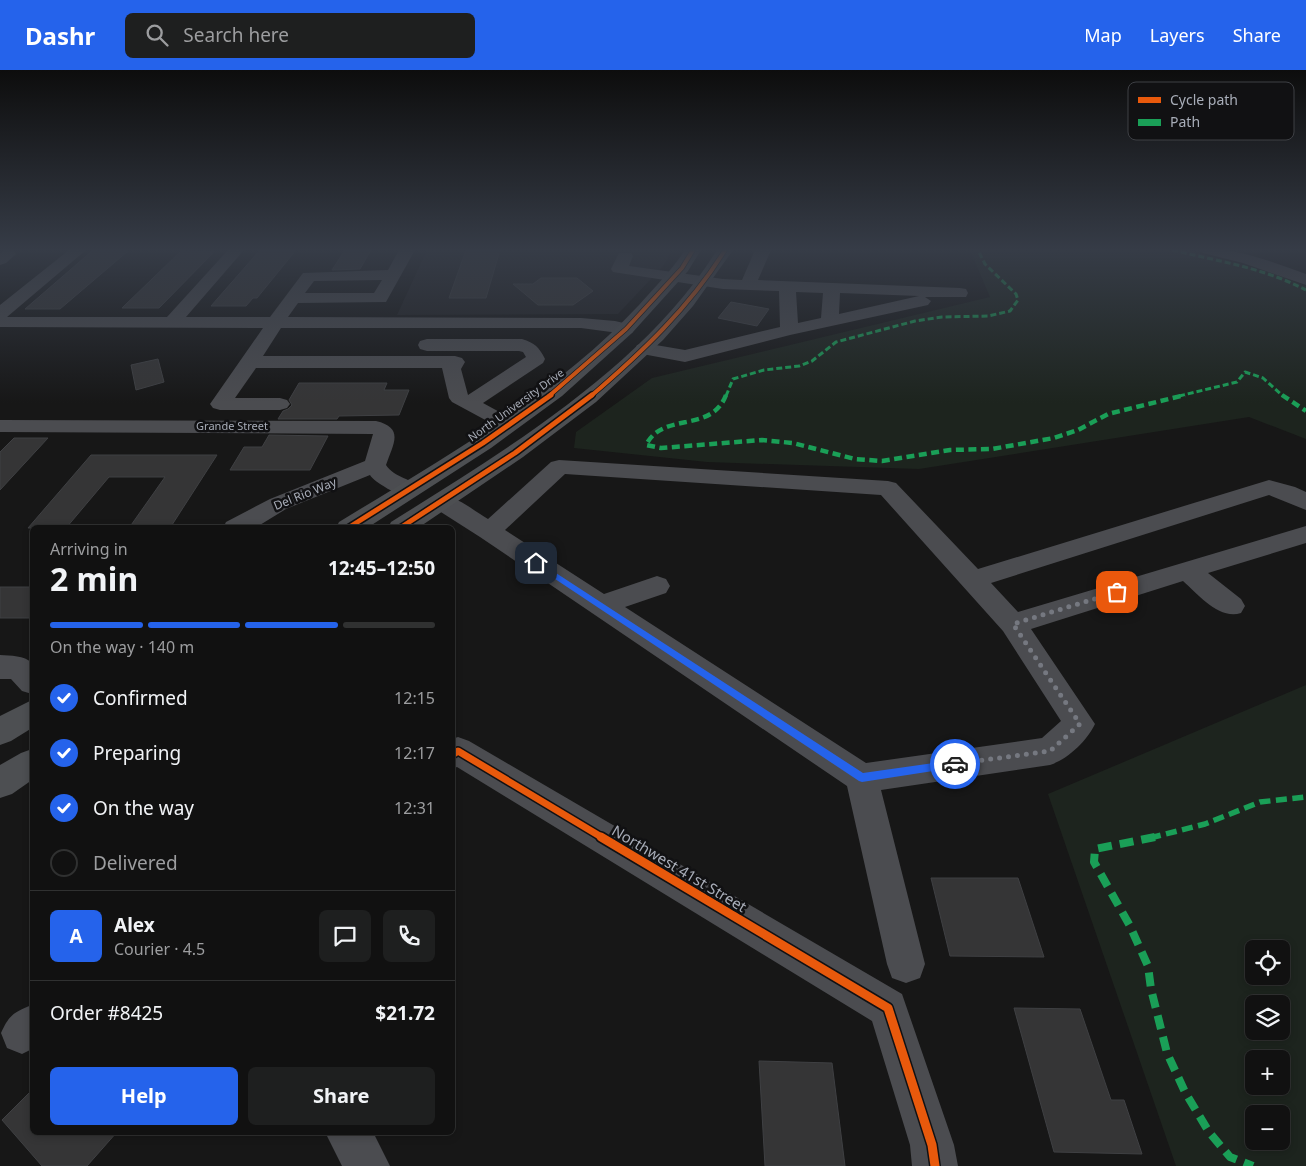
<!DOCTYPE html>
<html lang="en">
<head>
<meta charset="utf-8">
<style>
	body { margin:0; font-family:"Noto Sans",sans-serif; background:#1e1f1f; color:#f1f3f6; height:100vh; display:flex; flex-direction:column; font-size:19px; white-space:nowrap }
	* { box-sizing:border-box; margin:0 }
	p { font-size:16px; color:#9c9d9f }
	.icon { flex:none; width:28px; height:28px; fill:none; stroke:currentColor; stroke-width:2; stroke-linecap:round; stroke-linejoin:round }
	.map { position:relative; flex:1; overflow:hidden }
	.details { position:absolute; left:30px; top:455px; width:425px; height:610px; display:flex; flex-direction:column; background:#111; border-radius:8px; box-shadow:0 2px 8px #0003,0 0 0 1px #303131 }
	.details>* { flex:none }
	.fabs { position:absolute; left:1245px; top:870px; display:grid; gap:10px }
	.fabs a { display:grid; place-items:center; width:45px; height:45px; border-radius:8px; background:#111; box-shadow:0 2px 8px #0003,0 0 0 1px #303131; font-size:25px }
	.pin { position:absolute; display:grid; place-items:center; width:42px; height:42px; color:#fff; margin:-21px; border-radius:10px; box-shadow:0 2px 8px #0006 }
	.courier { position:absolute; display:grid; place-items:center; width:50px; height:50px; margin:-25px; border:4px solid #2563eb; border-radius:50%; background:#fff; color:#222; box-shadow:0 1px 6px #0007 }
	.headline em { font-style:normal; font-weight:700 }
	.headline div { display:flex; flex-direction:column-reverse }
	.headline { display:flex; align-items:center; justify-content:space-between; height:85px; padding:0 20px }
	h1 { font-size:32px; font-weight:700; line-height:38px }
	.bar { display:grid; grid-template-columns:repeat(4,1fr); gap:8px 5px; align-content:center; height:60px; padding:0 20px }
	.bar i { height:6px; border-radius:4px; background:#303131 }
	.bar .selected { background:#2563eb }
	.bar p { grid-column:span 4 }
	.line { display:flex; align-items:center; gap:12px; padding:0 20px; border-top:1px solid #303131 }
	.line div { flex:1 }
	.round { display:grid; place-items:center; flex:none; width:52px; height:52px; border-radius:8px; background:#1e1f1f }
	ol { padding:0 20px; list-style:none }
	li { display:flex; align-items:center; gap:15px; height:55px }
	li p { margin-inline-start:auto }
	li .icon { padding:5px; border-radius:50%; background:#2563eb; color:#fff; stroke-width:4 }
	li:last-child { color:#9c9d9f }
	li i { width:28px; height:28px; border:2px solid #303131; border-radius:50% }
	.button { display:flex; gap:10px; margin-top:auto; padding:10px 20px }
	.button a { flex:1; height:58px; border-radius:8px; background:#2563eb; color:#fff; font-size:20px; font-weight:700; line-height:58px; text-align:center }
	.button a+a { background:#1e1f1f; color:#f1f3f6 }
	header { display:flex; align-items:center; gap:30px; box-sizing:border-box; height:70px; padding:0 25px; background:#2563eb; color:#fff }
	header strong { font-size:24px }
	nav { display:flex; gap:28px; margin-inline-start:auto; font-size:18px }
	.search { width:350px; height:45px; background:#1e1f1f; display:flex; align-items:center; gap:12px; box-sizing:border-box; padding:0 18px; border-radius:8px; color:#9c9d9f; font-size:19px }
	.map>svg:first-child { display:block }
	.built { fill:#212123 }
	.green { fill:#1d241e; fill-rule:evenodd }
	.building { fill:#353536; stroke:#3f4043 }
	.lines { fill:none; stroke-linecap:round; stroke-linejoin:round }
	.minor { fill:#4b4c50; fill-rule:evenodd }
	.major { fill:#4d4f52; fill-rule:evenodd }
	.quiet-far3 { stroke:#1a9f57; stroke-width:3; stroke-dasharray:6 3; stroke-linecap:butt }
	.quiet-far2 { stroke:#1a9f57; stroke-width:4.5; stroke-dasharray:8 4.5; stroke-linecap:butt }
	.quiet-far1 { stroke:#1a9f57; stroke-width:5.5; stroke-dasharray:11 5.5; stroke-linecap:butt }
	.quiet { stroke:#1a9f57; stroke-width:8; stroke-dasharray:14 8; stroke-linecap:butt }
	.cycleway-far3-casing { stroke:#111113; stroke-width:5.5 }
	.cycleway-far2-casing { stroke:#111113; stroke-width:8 }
	.cycleway-far1-casing { stroke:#111113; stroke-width:10 }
	.cycleway-casing { stroke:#111113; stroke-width:12 }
	.cycleway-far3 { stroke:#e8590c; stroke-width:4 }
	.cycleway-far2 { stroke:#e8590c; stroke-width:5 }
	.cycleway-far1 { stroke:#e8590c; stroke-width:7 }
	.cycleway { stroke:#e8590c; stroke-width:9 }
	.route { fill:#2563eb }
	.done { stroke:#757880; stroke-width:5; stroke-dasharray:0 9 }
	.labels { text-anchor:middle; stroke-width:5; stroke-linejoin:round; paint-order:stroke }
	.far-street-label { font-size:11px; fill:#a8adb8; stroke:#111113 }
	.street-label { font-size:12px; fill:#a8adb8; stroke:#111113 }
	.near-street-label { font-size:15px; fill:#a8adb8; stroke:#111113 }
	.key { fill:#111113; stroke:#3e4045; stroke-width:1 }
	.key-label { font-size:14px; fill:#a8adb8 }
</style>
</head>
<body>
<header>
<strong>Dashr</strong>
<div class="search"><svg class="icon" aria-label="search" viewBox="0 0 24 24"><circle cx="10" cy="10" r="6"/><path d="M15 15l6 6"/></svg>Search here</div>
<nav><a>Map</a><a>Layers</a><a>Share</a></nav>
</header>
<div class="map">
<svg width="1306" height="1096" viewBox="0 0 1306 1096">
	<rect width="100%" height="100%" fill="#171717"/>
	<polygon class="built" points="427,180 672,180 664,195 618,244 397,245"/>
	<g class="green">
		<polygon points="970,180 1188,180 1275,204 1306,216 1306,369 1249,347 919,399 707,392 574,378 576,362 652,308 990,227"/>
		<path d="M1306 615V1096H1176L1048 724ZM1254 879H1281V906H1254ZM1254 934H1281V961H1254ZM1254 989H1281V1016H1254ZM1254 1044H1281V1071H1254Z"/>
	</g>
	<g class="building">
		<polygon points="260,180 296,180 257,228 253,228 246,236 211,236"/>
		<polygon points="345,180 371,180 360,199 332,200"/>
		<polygon points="466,180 500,180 486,228 449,228"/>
		<polygon points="92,181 128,181 60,239 25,239"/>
		<polygon points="181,181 214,182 159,238 122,238"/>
		<polygon points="541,208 577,208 593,221 573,235 538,235 513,214 533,214"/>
		<polygon points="731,232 769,239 757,256 718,248"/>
		<polygon points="158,289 164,312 136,320 131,295"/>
		<polygon points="299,313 387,313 384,320 409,320 399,345 339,346 337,349 278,349 283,341 288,339 292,335 289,330"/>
		<polygon points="269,365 328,366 310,400 230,400 244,377 262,377"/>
		<polygon points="14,368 48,368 0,420 0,382"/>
		<polygon points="91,385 217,385 170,458 129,458 165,407 109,407 66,458 28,458"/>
		<rect x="0" y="517" width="32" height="31"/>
		<polygon points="931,808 1018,808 1044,887 950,886"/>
		<polygon points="1014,938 1080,939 1111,1030 1124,1030 1142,1084 1054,1082"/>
		<polygon points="759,991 832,993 845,1096 765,1096"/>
		<polygon points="32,1020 32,1062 117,1062 87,1096 42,1096 2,1050"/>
	</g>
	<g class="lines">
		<g class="minor">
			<polygon points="6,180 13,181 16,184 6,193 0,195 0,183"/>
			<path d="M69 180H86L7 247H167L228 180H244L186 247H270L303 203 388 200 399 180H415L386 232 298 233 288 247 581 248 615 251 632 255 635 259 632 263 626 264 581 258H281L263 286H455L462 288 465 292 461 299 468 325 526 287 523 282 519 281H427L420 279 418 275 420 271 427 269H522C535 273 539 277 545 289L543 293 483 333 516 351 520 355 516 359 509 361 502 359 452 332 449 328 442 298H256L235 328H280L287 330 290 334 287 338 280 340H220L213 338 210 334 263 258 0 257V235ZM382 210 374 223H305L314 211Z"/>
			<path d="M755 180H771L758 210 960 218 966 219 968 223 966 227H925L931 231 928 235 790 265 685 292 637 283 635 279 637 275 644 273 685 280 780 257 779 221 723 219 613 202 611 199 619 183H631L633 186 629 196 723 209 742 210ZM796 222 823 223 821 248 798 253ZM840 223 919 226 839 244Z"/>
			<path d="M1200 180C1238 177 1271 192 1306 204V215L1243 193 1203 183Z"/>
			<path d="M0 350 376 351C405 358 393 374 386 395 394 408 413 408 421 420L417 425C415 426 412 427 409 427 400 427 374 412 370 405L286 439 255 458H223L226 452 270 429 365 391 373 364 0 362Z"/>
			<path d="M559 390 888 411 896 413 978 499 1269 410 1295 417 1306 422V440L1269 425 991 513 1018 542 1306 456V473L1208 503 1241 529 1245 536 1241 543C1219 550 1199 525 1183 511L1031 559 1095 654C1087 671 1068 689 1050 695L881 720 925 894 920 908 906 913 892 908 887 894 847 716 480 467 433 437 429 432 433 427C452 421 472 440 488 449L551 392ZM565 404 881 425 1003 561 1061 651 1042 668 866 693 625 537 666 523 670 516 666 509 657 506 604 524 505 460Z"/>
			<path d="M0 585C11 586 24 585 32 593V624L22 621 11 609H0Z"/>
			<polygon points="458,667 469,671 902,924 954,1075 958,1096 912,1096 910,1075 872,951 457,697 452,699 452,669"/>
			<path d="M32 935V979L22 984 7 978 1 963C9 945 14 942 32 935Z"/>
			<polygon points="325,1062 373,1062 390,1096 342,1096"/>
		</g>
		<g class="major">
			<path d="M685 180H701L688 201 632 263 562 326 491 378 367 458H336L339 452C445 387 554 326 639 235 655 217 672 200 685 180Z"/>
			<path d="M717 180H733L693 236 663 270 596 332 523 387 418 458H388L391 452C506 380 644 297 717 180Z"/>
			<polygon points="32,630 32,658 11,671 0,675 0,646"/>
			<polygon points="32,679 32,710 12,724 0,728 0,695 21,683"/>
		</g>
		<g class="quiet-far3">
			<path d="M1172 180C1218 191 1264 198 1306 220"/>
			<polyline points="726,326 733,309 764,300 799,296 812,291 836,272 915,251 942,247 988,246 1010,241 1018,230 1016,224 985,194 978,180"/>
			<polyline points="1179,326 1237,312 1245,302 1263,308 1283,326"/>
		</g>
		<g class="quiet-far2">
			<path d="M726 325C711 364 663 341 646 375L661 378 762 370 793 373 855 389 882 391 950 380 992 379 1054 368 1078 360 1108 344 1185 325"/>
			<polyline points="1282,325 1306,341"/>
		</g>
		<polyline class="quiet-far1" points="1150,768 1205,754 1260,732 1306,727"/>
		<polyline class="quiet" points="1155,767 1095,779 1094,792 1130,856 1148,896 1151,919 1167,983 1185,1022 1209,1062 1230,1087 1253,1096"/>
		<g class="cycleway-far3-casing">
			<g id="cycleway-far3">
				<polyline points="549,326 626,259 682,198 693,180"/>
				<path d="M591 326C641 283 690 237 725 180"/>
			</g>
		</g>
		<g class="cycleway-far2-casing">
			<g id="cycleway-far2">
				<polyline points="348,458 483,373 551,325"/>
				<polyline points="400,458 515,383 592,325"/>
			</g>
		</g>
		<g class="cycleway-far1-casing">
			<polyline id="cycleway-far1" points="452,685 458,681 603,768"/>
		</g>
		<g class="cycleway-casing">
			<polyline id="cycleway" points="601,767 888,938 932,1075 935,1096"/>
		</g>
		<use href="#cycleway-far3" class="cycleway-far3"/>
		<use href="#cycleway-far2" class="cycleway-far2"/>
		<use href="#cycleway-far1" class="cycleway-far1"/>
		<use href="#cycleway" class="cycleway"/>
	</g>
	<linearGradient id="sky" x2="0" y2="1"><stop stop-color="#0d0d0d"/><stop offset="0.54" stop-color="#363c47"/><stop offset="1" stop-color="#363c47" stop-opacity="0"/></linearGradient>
	<rect width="1306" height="333" fill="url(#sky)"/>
	<polygon class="route" points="536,490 863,703 955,690 960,694 959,697 862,712 859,711 534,495 533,493"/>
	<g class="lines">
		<polyline class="done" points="955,694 1050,681 1080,654 1013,554 1117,522"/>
	</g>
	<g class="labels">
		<g class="far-street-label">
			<text transform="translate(516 335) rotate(-36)" y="4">North University Drive</text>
			<text x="232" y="360">Grande Street</text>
		</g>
		<g class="street-label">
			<text transform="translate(305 424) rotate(-22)" y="4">Del Rio Way</text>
		</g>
		<g class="near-street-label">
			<text transform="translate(679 799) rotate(31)" y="5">Northwest 41st Street</text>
		</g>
	</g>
	<rect x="1128" y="12" width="166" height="58" rx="8" class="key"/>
	<rect x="1138" y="27" width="23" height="6" fill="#e8590c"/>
	<rect x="1138" y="49" width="23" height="7" fill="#1a9f57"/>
	<g class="key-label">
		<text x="1170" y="35">Cycle path</text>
		<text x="1170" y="57">Path</text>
	</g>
</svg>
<div class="fabs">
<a><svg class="icon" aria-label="locate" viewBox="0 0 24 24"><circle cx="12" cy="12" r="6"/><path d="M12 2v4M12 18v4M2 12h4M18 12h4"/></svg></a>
<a><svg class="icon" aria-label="layers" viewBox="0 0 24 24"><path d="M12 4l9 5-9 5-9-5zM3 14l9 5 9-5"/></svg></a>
<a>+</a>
<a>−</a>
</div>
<div class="pin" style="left:1117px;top:522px;background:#ea580c"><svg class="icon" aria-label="bag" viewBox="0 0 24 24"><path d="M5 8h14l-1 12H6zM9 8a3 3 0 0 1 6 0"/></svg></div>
<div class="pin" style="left:536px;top:493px;background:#1f2937"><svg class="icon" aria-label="home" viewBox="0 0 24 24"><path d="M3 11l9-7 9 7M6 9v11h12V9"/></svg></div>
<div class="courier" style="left:955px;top:694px"><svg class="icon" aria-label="car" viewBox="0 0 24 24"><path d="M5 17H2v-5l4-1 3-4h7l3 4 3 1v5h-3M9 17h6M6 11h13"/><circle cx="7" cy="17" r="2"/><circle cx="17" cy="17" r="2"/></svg></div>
<section class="details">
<div class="headline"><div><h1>2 min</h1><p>Arriving in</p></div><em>12:45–12:50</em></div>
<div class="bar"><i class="selected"></i><i class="selected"></i><i class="selected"></i><i></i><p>On the way · 140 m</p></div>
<ol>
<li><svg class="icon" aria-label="check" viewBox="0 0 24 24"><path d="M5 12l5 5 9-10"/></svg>Confirmed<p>12:15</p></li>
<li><svg class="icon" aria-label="check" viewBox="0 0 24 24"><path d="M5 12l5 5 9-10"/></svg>Preparing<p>12:17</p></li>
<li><svg class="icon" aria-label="check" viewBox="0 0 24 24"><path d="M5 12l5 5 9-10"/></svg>On the way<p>12:31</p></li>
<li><i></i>Delivered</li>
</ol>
<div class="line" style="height:90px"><b class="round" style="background:#2563eb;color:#fff">A</b><div><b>Alex</b><p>Courier · 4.5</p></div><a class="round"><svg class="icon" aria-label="chat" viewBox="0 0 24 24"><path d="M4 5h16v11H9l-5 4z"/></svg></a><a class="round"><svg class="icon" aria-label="phone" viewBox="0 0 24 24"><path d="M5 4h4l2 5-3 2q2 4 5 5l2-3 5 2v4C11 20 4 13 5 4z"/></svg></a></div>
<div class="line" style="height:65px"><div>Order #8425</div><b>$21.72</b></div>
<div class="button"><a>Help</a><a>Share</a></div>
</section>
</div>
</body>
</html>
